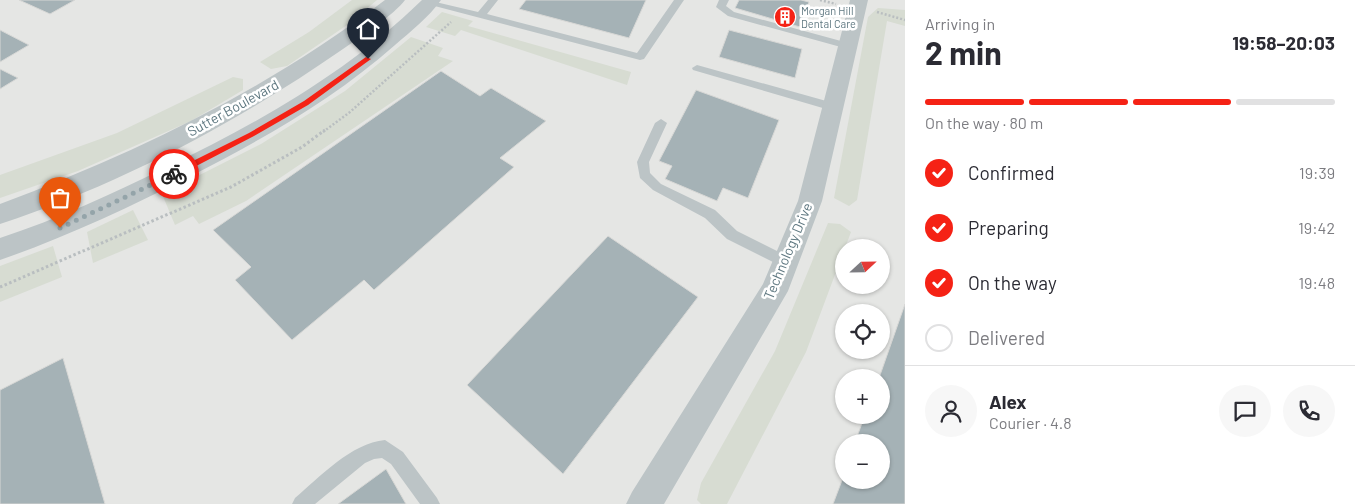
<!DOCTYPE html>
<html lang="en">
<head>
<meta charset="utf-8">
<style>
	body { margin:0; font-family:Barlow,sans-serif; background:#f7f7f7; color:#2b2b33; height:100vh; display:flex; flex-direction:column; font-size:19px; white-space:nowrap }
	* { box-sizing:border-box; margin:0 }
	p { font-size:16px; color:#7c7c81 }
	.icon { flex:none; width:28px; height:28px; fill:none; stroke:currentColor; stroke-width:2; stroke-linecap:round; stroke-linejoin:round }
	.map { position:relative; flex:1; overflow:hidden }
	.drawer { display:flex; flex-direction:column; background:#fff; width:450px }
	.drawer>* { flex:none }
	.needle { width:32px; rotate:68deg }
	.buttons { position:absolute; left:835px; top:239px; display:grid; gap:10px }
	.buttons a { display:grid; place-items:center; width:55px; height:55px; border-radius:50%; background:#fff; box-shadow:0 1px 4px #0004; font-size:25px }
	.pin { position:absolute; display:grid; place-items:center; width:42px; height:42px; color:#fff; margin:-51px -21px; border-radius:50% 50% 50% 0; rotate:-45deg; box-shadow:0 0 5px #0007 }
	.pin .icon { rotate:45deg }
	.courier { position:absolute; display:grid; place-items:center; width:50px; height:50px; margin:-25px; border:4px solid #f52215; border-radius:50%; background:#fff; color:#222; box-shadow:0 1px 6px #0007 }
	.summary em { font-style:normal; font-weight:700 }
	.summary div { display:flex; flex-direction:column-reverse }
	.summary { display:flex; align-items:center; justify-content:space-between; height:85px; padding:0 20px }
	h1 { font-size:32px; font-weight:700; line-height:38px }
	.bar { display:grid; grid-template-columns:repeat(4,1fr); gap:8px 5px; align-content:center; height:60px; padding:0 20px }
	.bar i { height:6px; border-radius:4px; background:#e1e1e2 }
	.bar .current { background:#f52215 }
	.bar p { grid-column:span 4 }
	.line { display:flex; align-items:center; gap:12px; padding:0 20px; border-top:1px solid #e1e1e2 }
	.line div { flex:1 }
	.round { display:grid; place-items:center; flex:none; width:52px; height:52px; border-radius:26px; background:#f7f7f7 }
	ol { padding:0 20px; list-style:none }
	li { display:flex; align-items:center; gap:15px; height:55px }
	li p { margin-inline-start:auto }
	li .icon { padding:5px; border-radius:50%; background:#f52215; color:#fff; stroke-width:4 }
	li:last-child { color:#7c7c81 }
	li i { width:28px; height:28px; border:2px solid #e1e1e2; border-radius:50% }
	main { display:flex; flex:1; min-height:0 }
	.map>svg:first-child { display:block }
	.built { fill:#e5e6e4; fill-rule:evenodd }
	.green { fill:#d7dcd2 }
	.building { fill:#a5b2b6; stroke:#d8d8d6 }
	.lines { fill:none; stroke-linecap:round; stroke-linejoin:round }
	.path-far1 { stroke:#b9bec0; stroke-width:2.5; stroke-dasharray:2 2; stroke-linecap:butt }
	.path { stroke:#b9bec0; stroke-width:3; stroke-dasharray:2.5 2.5; stroke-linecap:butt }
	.service { fill:#bcc4c6; fill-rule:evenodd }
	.minor { fill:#bcc4c6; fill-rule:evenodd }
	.route { fill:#f52215 }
	.done { stroke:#94a4a9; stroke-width:5; stroke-dasharray:0 9 }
	.labels { text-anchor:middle; stroke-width:5; stroke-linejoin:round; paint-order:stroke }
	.far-poi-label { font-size:11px; fill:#5f7881; stroke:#fff; text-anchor:start }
	.street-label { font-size:14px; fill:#5f7881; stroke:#fff }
</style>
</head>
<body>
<main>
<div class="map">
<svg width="905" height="504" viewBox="0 0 905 504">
	<rect width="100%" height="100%" fill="#f7f6f3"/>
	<path class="built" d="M0 0H905V504H0ZM844 248H881V285H844ZM844 312H881V350H844ZM844 378H881V415H844ZM844 442H881V480H844Z"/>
	<g class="green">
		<polygon points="352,0 377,0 347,25 287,66 271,69 260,62 309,32"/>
		<polygon points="878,8 905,10 905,26 887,21 857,200 849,206 834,198 868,17"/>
		<polygon points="442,12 473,21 468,26 631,72 627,85 461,30 455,36 426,27"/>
		<polygon points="411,37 443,48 438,56 453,61 246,201 199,224 193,216 175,225 162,194 261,144 345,91"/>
		<polygon points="233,77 243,79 243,90 191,121 78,171 0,198 0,175 117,133"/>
		<polygon points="133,210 148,240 93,263 87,232"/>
		<polygon points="828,223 840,224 851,232 806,352 727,504 701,504 697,500 701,483 775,351"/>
		<polygon points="53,246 62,277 0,302 0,266"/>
	</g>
	<g class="building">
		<polygon points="19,0 75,0 50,14"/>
		<polygon points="526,0 646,0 629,38 519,9"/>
		<polygon points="739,0 801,0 809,2 800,27 735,8"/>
		<polygon points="0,30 29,45 0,62"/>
		<polygon points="729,30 802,49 795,78 719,57"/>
		<polygon points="0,69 18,78 0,89"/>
		<polygon points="441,71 480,96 491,88 546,121 500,158 514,167 374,290 364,280 292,340 235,280 251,267 213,230"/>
		<polygon points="696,90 779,120 748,198 723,188 717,201 665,179 672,166 659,161"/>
		<polygon points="608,236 698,297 563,474 467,385"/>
		<polygon points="905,304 905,504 833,504 844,475 844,480 881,480 881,442 855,442 865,415 881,415 881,378 879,378"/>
		<polygon points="63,358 105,504 0,504 0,390"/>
		<polygon points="386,469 406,504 338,504"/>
	</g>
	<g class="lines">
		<g class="path-far1">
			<polyline points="820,0 836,4"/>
			<polyline points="877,12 905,20"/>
			<polyline points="323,132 350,112 451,22"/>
		</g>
		<polyline class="path" points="0,287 231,187 302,147 325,130"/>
		<g class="service">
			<polygon points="427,0 478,12 488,0 498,0 487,14 637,53 674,0 684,0 644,59 640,60 427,4"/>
			<polygon points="719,0 729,0 726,6 734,12 852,44 853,46 848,49 728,16 716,7"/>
			<polygon points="697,65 837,104 839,107 833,111 693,70 692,68"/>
			<polygon points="661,119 667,123 649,162 650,173 661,184 715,210 737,231 791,258 793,262 791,266 786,268 781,266 727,239 705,218 653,190 640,178 637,162 655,123"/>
			<path d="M385 440 403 452 437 498 440 504H420L391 464 382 458 374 459 365 463 315 504H292L295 498C320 477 351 443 385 440Z"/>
		</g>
		<g class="minor">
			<path d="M385 0H405C395 14 358 39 343 49 238 122 121 184 0 224V204C139 152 266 90 385 0Z"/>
			<path d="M422 0H441C429 17 410 32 395 45 334 99 263 139 191 176 128 208 66 237 0 260V238C58 219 112 194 167 167 260 122 348 72 422 0Z"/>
			<polygon points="850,0 868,0 822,201 788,291 664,504 626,504 632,492 763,284 798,201"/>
		</g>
	</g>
	<polygon class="route" points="366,57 371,59 308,105 254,136 177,176 171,176 171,172 249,133 304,101"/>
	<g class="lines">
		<polyline class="done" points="60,228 174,174"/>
	</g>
	<defs>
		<g id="building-disc" transform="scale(1.125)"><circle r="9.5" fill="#f52215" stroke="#fff"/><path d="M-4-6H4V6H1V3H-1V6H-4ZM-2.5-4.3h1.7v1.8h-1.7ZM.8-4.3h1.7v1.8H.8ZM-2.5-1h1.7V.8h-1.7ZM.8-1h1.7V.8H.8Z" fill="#fff"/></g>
	</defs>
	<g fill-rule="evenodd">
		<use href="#building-disc" x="785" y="17"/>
	</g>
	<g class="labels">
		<g class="far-poi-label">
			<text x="801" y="15">Morgan Hill<tspan x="801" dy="13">Dental Care</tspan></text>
		</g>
		<g class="street-label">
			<text transform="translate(233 108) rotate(-29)" y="5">Sutter Boulevard</text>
			<text transform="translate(788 251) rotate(-67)" y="5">Technology Drive</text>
		</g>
	</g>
</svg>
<div class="buttons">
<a><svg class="needle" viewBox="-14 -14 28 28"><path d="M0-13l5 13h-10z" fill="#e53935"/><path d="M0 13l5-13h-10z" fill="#7c7c81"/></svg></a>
<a><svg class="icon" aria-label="locate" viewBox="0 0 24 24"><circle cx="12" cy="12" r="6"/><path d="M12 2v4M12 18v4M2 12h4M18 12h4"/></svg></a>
<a>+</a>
<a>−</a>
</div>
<div class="pin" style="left:60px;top:228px;background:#ea580c"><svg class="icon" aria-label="bag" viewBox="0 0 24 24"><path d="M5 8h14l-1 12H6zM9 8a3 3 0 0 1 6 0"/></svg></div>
<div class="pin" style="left:368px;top:59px;background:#1f2937"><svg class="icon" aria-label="home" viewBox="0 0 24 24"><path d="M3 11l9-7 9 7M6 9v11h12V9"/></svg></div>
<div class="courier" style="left:174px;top:174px"><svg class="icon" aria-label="bike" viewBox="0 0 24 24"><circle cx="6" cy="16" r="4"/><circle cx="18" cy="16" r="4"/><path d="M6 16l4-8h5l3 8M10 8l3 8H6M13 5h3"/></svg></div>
</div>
<section class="drawer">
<div class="summary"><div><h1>2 min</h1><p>Arriving in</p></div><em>19:58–20:03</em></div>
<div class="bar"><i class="current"></i><i class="current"></i><i class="current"></i><i></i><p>On the way · 80 m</p></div>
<ol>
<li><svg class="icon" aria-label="check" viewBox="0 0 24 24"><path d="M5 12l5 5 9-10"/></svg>Confirmed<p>19:39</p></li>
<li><svg class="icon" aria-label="check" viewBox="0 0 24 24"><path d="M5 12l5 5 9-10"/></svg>Preparing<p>19:42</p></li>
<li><svg class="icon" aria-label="check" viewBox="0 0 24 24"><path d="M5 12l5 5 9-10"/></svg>On the way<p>19:48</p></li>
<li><i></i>Delivered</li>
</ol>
<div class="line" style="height:90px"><a class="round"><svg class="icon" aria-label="person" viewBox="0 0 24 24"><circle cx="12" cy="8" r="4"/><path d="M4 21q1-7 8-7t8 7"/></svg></a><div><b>Alex</b><p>Courier · 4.8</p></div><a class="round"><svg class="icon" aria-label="chat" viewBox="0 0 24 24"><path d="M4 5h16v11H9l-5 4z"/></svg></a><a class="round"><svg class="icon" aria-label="phone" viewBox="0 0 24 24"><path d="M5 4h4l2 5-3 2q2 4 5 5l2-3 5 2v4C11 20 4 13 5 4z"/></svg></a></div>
</section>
</main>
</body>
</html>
